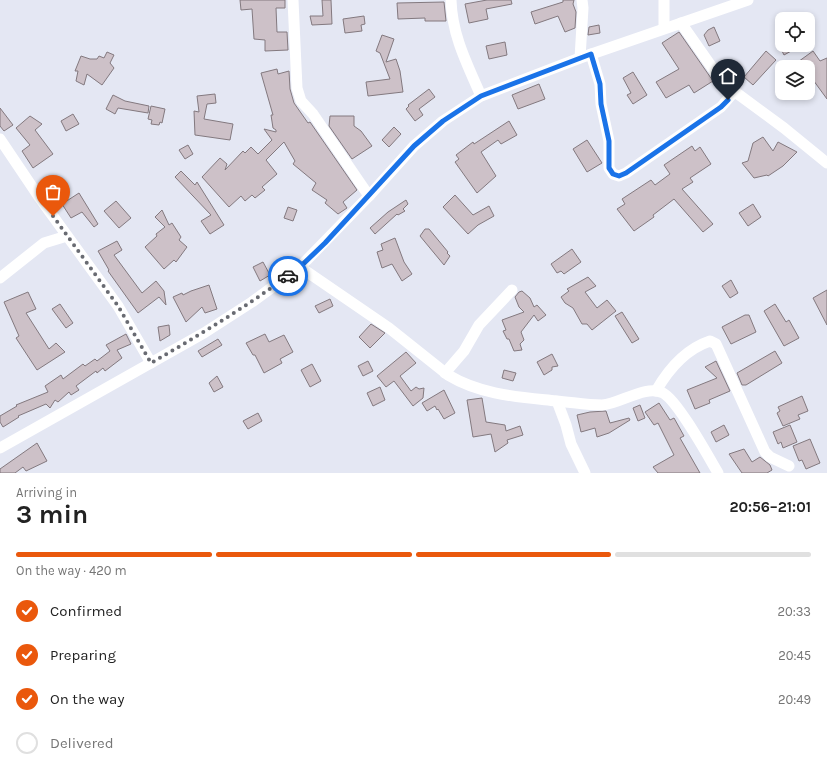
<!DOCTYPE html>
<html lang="en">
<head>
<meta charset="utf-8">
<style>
	body { margin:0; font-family:Karla,sans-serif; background:#f2f2f2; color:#222; height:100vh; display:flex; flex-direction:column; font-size:15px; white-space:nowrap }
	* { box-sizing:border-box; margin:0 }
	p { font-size:13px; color:#767676 }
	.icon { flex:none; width:22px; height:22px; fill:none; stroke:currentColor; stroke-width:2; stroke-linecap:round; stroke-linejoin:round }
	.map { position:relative; height:473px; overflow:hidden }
	.details { display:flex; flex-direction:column; background:#fff; flex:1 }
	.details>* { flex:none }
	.controls { position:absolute; left:775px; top:12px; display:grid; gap:8px }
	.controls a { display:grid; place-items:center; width:40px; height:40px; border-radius:8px; background:#fff; box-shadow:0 2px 6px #0003; font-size:20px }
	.pin { position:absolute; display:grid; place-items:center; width:34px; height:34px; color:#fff; margin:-41px -17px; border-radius:50% 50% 50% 0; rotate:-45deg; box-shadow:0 0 4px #0007 }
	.pin .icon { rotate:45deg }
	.courier { position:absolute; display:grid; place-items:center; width:40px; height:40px; margin:-20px; border:3px solid #1a73e8; border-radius:50%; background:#fff; color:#222; box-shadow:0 1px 5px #0007 }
	.overview em { font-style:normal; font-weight:700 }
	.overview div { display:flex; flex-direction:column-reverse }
	.overview { display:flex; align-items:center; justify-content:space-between; height:68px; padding:0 16px }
	h1 { font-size:26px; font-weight:700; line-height:30px }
	.bar { display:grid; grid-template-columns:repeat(4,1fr); gap:6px 4px; align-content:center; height:48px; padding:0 16px }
	.bar i { height:5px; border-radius:3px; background:#e0e0e0 }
	.bar .current { background:#ea580c }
	.bar p { grid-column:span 4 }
	ol { padding:0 16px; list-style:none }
	li { display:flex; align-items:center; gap:12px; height:44px }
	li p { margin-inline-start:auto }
	li .icon { padding:4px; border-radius:50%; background:#ea580c; color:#fff; stroke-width:4 }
	li:last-child { color:#767676 }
	li i { width:22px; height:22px; border:2px solid #e0e0e0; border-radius:50% }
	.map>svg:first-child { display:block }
	.building { fill:#cdc1c8; stroke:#83797f }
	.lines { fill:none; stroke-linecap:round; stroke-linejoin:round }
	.minor { stroke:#fff; stroke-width:11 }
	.done { stroke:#696b72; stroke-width:4; stroke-dasharray:0 7.2 }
	.route { stroke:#1a73e8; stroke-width:5 }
</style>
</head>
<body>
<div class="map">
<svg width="827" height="473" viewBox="0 0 827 473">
	<rect width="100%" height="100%" fill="#e4e7f3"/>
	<g class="building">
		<polygon points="240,0 285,0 285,8 276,8 277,32 287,32 288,50 265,51 265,40 254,39 252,9 241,10"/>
		<polygon points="322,0 331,0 332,24 312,25 310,16 323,16"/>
		<polygon points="487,0 511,0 512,4 486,9 488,19 469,23 465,4"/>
		<polygon points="563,0 574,0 573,4 576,12 575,28 565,32 558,16 535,24 531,12 563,2"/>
		<polygon points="444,2 446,21 425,21 425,18 398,19 397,3"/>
		<polygon points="364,16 365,24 361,25 362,31 345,33 343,19"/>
		<polygon points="599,25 600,33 588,35 589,27"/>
		<polygon points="714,27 720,41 709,46 704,35 708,30"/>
		<polygon points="679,32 713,81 694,93 689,85 666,98 656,82 679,69 662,43"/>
		<polygon points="382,35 394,39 386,62 396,59 400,71 403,92 368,96 366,82 390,79 380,53 376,51"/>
		<polygon points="505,42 507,55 489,59 486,46"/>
		<polygon points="779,45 802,45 784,55"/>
		<polygon points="766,51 776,60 753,85 744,77"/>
		<polygon points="813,51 820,61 827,58 827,99 808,73 808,67 791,67"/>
		<polygon points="107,52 114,55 110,63 114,68 102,85 87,74 84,85 76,81 78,71 75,71 81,56 90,59 97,59 99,56 104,58"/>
		<polygon points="277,69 278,74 289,71 290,89 294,103 308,123 310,122 357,190 343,202 347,208 338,214 325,203 327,200 312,190 316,183 293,164 295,161 284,142 266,160 277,174 262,187 265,190 255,198 252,195 245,201 241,196 229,207 202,177 220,158 227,164 225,170 243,151 245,153 251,147 258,154 272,140 264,129 276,132 276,130 273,128 271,115 273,115 261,73"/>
		<polygon points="633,72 647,95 633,104 627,95 631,93 623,78"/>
		<polygon points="539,84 545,99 518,109 512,95"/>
		<polygon points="429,89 435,97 419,109 423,115 415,121 406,109 409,106 408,105"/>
		<polygon points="215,94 216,103 207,104 204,119 233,124 230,140 195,135 194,111 199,112 197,96"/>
		<polygon points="113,95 125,101 149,106 148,113 118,108 115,114 106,109"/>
		<polygon points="151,106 165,109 162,123 160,122 159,125 151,124 152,120 148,119"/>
		<polygon points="0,108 13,125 4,131 0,126"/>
		<polygon points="73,114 79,124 66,131 61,121"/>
		<polygon points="30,116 42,124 35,130 53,154 33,168 22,151 30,145 16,128"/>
		<polygon points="330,116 354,116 354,126 361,131 372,146 352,159 329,126"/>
		<polygon points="509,121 517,135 501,144 498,140 481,152 496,176 477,193 455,162 459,159 456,155 473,142 474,144"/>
		<polygon points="394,127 401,134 389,147 382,140"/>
		<polygon points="763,137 773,151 778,142 797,152 783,166 768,176 767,175 754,178 742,163 748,161 753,143"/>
		<polygon points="587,140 602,163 587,172 573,149"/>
		<polygon points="188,145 193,154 185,159 179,150"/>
		<polygon points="692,146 695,151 700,147 711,164 690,178 693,182 682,189 713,224 703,232 674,199 653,215 654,217 634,231 617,209 625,204 622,199 651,180 655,185 670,174 664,165"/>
		<polygon points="181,171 195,185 197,182 224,225 210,234 201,221 211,215 175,177"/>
		<polygon points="79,193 98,224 94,227 82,212 71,218 62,204"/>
		<polygon points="455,195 473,215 489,206 494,216 478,225 468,234 443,207"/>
		<polygon points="406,200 408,204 403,209 405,211 398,215 397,214 375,234 370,228 388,212"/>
		<polygon points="116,201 131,218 119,228 104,211"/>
		<polygon points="753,204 761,217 748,226 739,213"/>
		<polygon points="288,207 297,210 293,221 284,218"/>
		<polygon points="162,210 169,225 172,223 181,237 179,240 187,247 176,262 174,260 164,269 145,247 157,236 156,234 165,227 155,217"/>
		<polygon points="425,229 429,229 448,252 447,253 450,256 444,265 420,236"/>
		<polygon points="395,238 404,262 412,274 402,281 392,264 382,268 377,252 383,250 381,244"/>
		<polygon points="117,241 122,250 114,255 142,293 156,281 164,291 166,305 159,297 138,313 108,271 109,270 98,251"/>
		<polygon points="572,249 581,262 564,274 561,271 557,273 551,264"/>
		<polygon points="263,262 270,275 260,281 253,267"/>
		<polygon points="588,277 596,286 585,292 597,308 607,300 616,311 592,330 587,324 582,324 573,308 565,303 561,297 569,291 567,289"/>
		<polygon points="731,280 738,293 730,298 722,286"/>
		<polygon points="209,285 217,309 205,313 202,307 186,322 173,297 182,293 183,295 191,291"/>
		<polygon points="827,290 827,325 813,298"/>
		<polygon points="522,291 530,298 534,307 537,305 546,315 538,321 534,315 521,332 524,340 520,344 522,350 514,351 509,339 507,339 503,331 506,330 502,320 524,312 519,307 515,297 519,292"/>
		<polygon points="28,292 36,309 26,313 49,349 56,343 65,352 37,370 16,338 19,336 4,302"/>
		<polygon points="330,299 333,306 319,313 315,306"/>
		<polygon points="60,304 73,323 66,328 52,309"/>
		<polygon points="775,304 786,322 789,320 799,338 784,346 764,311"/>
		<polygon points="622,312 639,339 632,343 615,316"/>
		<polygon points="745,315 749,315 756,332 731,344 722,327"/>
		<polygon points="371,324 385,333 370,348 359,337"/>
		<polygon points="169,325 170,335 160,341 158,327"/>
		<polygon points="126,334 131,344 117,350 122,358 105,371 103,368 97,373 96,371 76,386 79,390 71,395 69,392 58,402 55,400 50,408 46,404 18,416 19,417 3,427 0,422 0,416 17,406 16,405 48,392 45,386 61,375 63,379 83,364 85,366 95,359 97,361 110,351 106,345"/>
		<polygon points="265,334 269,342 284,335 293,352 280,359 282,363 264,373 255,355 253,355 246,343"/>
		<polygon points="218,339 222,345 202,357 198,351"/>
		<polygon points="775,351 782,363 746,385 742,385 737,373"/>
		<polygon points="406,352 416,363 400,376 411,391 416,387 419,389 424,388 423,398 413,406 394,381 386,387 377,376"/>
		<polygon points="552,354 558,366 552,367 552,370 544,375 537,362"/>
		<polygon points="368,361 373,371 363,376 358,366"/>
		<polygon points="716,361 730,391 709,400 710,403 695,409 687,390 717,378 705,367"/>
		<polygon points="312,364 321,381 310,387 301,370"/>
		<polygon points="504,370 516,373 513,381 502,378"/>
		<polygon points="217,376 223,387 214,392 209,383"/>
		<polygon points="380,387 385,400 373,406 367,393"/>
		<polygon points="444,390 455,413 444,419 438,409 437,410 435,406 427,411 422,403"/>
		<polygon points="802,396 808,411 798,415 800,419 783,426 777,413 780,411 778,407"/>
		<polygon points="482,398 486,422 505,425 506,431 520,426 523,435 507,440 508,443 495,452 491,434 473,437 467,400"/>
		<polygon points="659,403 670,420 674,418 684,436 680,438 700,473 658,473 653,467 674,455 658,423 654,425 645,412"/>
		<polygon points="640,405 645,418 638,421 633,408"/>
		<polygon points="606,411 610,423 629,418 630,420 609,433 597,437 595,428 581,432 577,415 590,412"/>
		<polygon points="258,413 262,421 248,429 243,421"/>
		<polygon points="724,425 729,435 716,442 711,432"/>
		<polygon points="790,425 797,442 783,448 781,442 778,444 773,432"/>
		<polygon points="810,439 820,463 806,469 802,460 799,461 793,446"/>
		<polygon points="37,443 47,461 26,471 23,467 15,473 0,473 0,469"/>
		<polygon points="744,449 752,462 760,457 770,465 772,470 767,473 742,473 729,454"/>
	</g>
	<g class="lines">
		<g class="minor">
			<polyline points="293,0 297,88 301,101 313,114 369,196"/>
			<path d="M451 0C452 35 467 64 481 96"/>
			<polyline points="664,0 664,28"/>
			<polyline points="681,23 723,83 784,128 827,163"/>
			<polyline points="591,54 600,84 601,104 609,141 609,168 613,174 619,176 626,173 721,107 734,92"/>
			<polyline points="580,58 583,8 582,0"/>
			<polyline points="0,139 39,197 118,306 151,363"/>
			<path d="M300 267 389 328 448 375C481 395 519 397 556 401 571 402 586 405 602 405 620 404 646 384 663 393 678 401 708 456 718 473"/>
			<polyline points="0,278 44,243 67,236"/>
			<polyline points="445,373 464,351 479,325 512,290"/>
			<path d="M656 391C668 370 686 349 710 341L716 344 765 452 770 457 789 466"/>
			<polyline points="557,401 566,425 571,444 585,473"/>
			<polyline points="0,448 204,333 252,302 300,267 369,196 414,146 443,121 481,96 580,58 748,0"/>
		</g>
	</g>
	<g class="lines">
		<path class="done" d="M53 216 118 306 151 363C198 336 244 308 288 276"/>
		<polyline class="route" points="288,276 300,267 325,243 414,146 443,121 481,96 591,54 600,84 601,104 609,141 609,168 613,174 619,176 626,173 721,107 728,100"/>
	</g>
</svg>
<div class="controls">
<a><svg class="icon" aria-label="locate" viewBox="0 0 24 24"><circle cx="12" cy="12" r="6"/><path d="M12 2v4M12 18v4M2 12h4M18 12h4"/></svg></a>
<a><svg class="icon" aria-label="layers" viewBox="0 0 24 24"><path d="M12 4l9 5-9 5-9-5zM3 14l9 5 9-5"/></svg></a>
</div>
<div class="pin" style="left:53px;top:216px;background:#ea580c"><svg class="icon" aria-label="bag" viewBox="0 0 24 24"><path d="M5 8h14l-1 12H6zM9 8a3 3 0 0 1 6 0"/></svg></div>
<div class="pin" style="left:728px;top:100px;background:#1f2937"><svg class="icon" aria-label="home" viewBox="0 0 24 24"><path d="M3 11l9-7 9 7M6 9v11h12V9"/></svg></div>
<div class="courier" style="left:288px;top:276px"><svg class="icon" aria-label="car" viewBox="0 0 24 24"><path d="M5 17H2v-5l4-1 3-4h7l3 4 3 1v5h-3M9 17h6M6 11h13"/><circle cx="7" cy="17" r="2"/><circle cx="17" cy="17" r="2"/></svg></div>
</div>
<section class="details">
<div class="overview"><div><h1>3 min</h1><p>Arriving in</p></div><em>20:56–21:01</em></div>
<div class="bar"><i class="current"></i><i class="current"></i><i class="current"></i><i></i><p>On the way · 420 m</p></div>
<ol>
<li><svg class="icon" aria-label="check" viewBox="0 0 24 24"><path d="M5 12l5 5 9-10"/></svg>Confirmed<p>20:33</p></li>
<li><svg class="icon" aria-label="check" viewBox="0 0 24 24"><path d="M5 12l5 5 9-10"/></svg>Preparing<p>20:45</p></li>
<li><svg class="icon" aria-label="check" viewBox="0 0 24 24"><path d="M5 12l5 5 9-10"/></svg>On the way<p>20:49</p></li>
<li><i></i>Delivered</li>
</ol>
</section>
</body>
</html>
